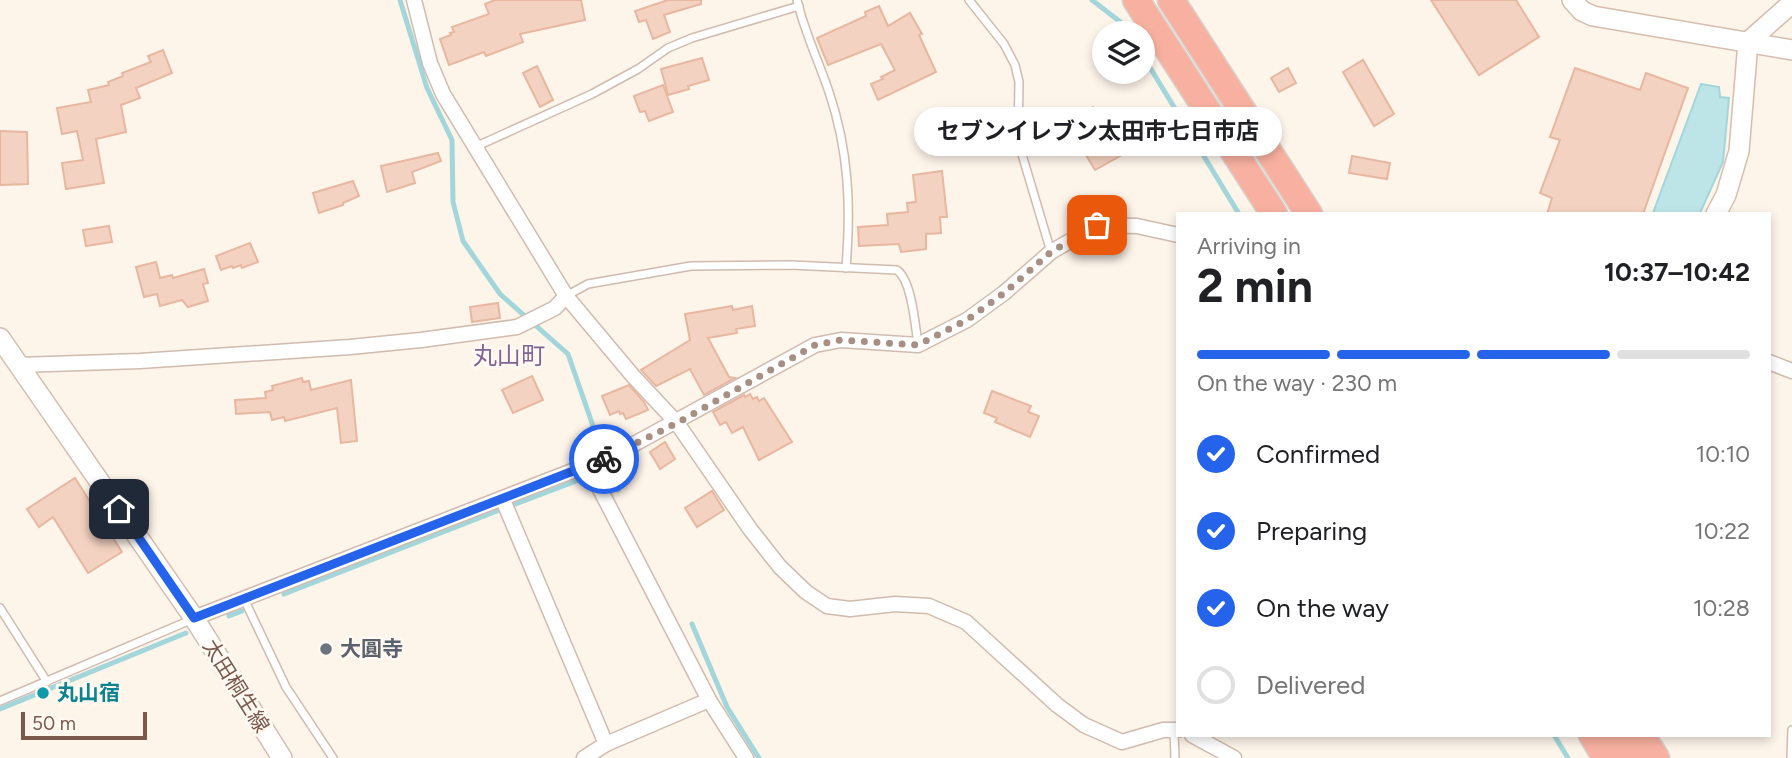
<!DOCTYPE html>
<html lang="en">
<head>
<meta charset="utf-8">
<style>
	body { margin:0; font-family:Figtree,"Noto Sans JP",sans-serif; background:#f2f2f2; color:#202124; height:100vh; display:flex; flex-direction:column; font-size:26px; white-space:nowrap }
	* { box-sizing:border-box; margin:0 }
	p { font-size:23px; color:#757577 }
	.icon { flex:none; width:38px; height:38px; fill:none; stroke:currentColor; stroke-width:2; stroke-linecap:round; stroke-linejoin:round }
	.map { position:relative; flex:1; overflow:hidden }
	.panel { position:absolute; left:1176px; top:212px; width:595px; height:525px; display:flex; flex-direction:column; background:#fff; border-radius:0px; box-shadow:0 4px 10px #0003 }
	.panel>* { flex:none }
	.tools { position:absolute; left:1092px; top:21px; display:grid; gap:14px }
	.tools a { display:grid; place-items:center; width:63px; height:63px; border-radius:50%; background:#fff; box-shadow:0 4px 10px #0003; font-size:35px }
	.scale { position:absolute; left:21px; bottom:18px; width:126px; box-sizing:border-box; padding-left:7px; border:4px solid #7a594c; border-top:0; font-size:19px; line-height:24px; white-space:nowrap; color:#7a594c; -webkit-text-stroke:5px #fff9f1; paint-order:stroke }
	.pin { position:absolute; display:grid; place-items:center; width:60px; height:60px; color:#fff; margin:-30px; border-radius:14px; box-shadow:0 4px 10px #0006 }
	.courier { position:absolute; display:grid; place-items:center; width:70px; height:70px; margin:-35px; border:5px solid #2563eb; border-radius:50%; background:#fff; color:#222; box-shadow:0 2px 9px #0007 }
	.bubble { position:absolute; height:49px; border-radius:24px; background:#fff; box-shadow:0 4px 10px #0003; font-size:23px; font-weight:700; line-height:49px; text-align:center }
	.head em { font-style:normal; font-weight:700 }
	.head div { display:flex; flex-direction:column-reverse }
	.head { display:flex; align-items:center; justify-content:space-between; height:119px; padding:0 21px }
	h1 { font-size:46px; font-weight:700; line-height:52px }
	.bar { display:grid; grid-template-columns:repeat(4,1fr); gap:10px 7px; align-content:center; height:84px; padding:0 21px }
	.bar i { height:9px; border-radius:5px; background:#e0e0e0 }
	.bar .selected { background:#2563eb }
	.bar p { grid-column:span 4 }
	ol { padding:0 21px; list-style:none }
	li { display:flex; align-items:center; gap:21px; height:77px }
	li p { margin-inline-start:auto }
	li .icon { padding:7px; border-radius:50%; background:#2563eb; color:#fff; stroke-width:4 }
	li:last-child { color:#757577 }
	li i { width:38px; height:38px; border:4px solid #e0e0e0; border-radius:50% }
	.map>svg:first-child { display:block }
	.water { fill:#bde5e8; stroke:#a3d6da; stroke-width:2 }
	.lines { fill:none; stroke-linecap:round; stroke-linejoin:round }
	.stream { stroke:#a3d6da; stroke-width:5 }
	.building { fill:#f4d2c1; stroke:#e7b7a0; stroke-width:2 }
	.lane-casing { stroke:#d1bbae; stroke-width:10 }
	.street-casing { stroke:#d1bbae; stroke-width:17 }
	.secondary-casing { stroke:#d6bdae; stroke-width:22 }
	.highway-casing { stroke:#dad1cd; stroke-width:29 }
	.lane { stroke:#fff; stroke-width:7 }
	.street { stroke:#fff; stroke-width:14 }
	.secondary { stroke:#fff; stroke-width:19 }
	.highway { stroke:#f8b1a0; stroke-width:26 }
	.done { stroke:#a88f83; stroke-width:7; stroke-dasharray:0 12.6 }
	.route { stroke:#2563eb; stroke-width:9 }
	.worship-dot { fill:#6b7280; stroke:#fff9f1; stroke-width:2.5 }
	.culture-dot { fill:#0f9aa8; stroke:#fff9f1; stroke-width:2.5 }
	.labels { text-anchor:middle; stroke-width:6; stroke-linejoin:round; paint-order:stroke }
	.worship-label { font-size:21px; font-weight:bold; fill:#5b616d; stroke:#fff9f1; text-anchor:start }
	.street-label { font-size:21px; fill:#7a594c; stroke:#fff9f1 }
	.culture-label { font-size:21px; font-weight:bold; fill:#0d838f; stroke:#fff9f1; text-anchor:start }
	.quarter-label { font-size:24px; fill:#816495; stroke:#fff9f1 }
</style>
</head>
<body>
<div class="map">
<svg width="1792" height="758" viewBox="0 0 1792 758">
	<rect width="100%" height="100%" fill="#fdf4ea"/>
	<polygon class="water" points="1701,84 1719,87 1720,97 1729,98 1723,162 1700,213 1653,213"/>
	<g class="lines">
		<g class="stream">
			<polyline points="400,0 427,88 452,140 453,202 463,241 500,294 568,354 608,469 618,490"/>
			<polyline points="1092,0 1123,24 1129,33"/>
			<polyline points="1143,56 1239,214"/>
			<polyline points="513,505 584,478"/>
			<polyline points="284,594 497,511"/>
			<polyline points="229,616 242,611"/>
			<polyline points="692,624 727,707 759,758"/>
			<polyline points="0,709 186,633"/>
			<polyline points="1554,735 1568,758"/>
		</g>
	</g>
	<g class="building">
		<polygon points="495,0 581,0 585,20 520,34 523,42 486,56 484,52 449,65 440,39 451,35 450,33 454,32 452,27 489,14 485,4"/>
		<polygon points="668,0 701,0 701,4 664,15 670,32 653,39 646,20 639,22 635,11"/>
		<polygon points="1431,0 1516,0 1539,37 1479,75"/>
		<polygon points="879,6 888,26 910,13 922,34 919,35 936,72 878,100 871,84 883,79 881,77 895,70 881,44 828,65 817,38 866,16 865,12"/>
		<polygon points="163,50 172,73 136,88 140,98 121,105 126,132 96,139 104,183 66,189 62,163 83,160 77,131 62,134 57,108 91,102 88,90 109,85 108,82 123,76 122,73 151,62 148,56"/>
		<polygon points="702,58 709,80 688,86 689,89 668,95 661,69"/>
		<polygon points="1363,60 1394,114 1374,126 1343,72"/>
		<polygon points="537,66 553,100 540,107 523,73"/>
		<polygon points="1288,68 1296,83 1279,92 1271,78"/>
		<polygon points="1575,68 1640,90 1646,73 1688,88 1643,214 1547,214 1552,198 1540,193 1560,140 1550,137"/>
		<polygon points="663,85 673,112 649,121 645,111 640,112 634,96"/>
		<polygon points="1093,107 1122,155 1095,170 1066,122"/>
		<polygon points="0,131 27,132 28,184 0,185"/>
		<polygon points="438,153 441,161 412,172 415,183 387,192 381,166"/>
		<polygon points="1352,156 1390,163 1387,179 1349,173"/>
		<polygon points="942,171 947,217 940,217 941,233 926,234 926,249 901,252 899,244 859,246 858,227 888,225 887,214 908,212 907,203 916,202 913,175"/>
		<polygon points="353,181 359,196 343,203 343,205 319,213 313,193"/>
		<polygon points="109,226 112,242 86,246 83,230"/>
		<polygon points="250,243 258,262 242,268 241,265 233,268 232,266 221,270 216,256"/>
		<polygon points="156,262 160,278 172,275 173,278 204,269 208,283 203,284 208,301 188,307 182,300 160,306 157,294 144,297 136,267"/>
		<polygon points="498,303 500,318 472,322 470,307"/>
		<polygon points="732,306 733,310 752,306 755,326 736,329 737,333 708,338 729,377 735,378 704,395 690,369 656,386 641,370 690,340 685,314"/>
		<polygon points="532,376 543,400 513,413 502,390"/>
		<polygon points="302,378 303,382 309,381 311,390 351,380 357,441 341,443 337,408 285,421 284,417 272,420 270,412 236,414 235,400 266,398 265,392 273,390 272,386"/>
		<polygon points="629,385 644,402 648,410 626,419 623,413 620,414 619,411 610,415 602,396"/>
		<polygon points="992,391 1031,406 1028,412 1039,416 1030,437 995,422 997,418 984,413"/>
		<polygon points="750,394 753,399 757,397 759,401 764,398 792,442 759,460 743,427 732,433 726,422 720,425 713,412 744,395 745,397"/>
		<polygon points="665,442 675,459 660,469 650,452"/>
		<polygon points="75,478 122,552 88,573 53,517 39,527 27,509"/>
		<polygon points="712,491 724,510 697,527 685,508"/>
	</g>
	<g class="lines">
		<g class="lane-casing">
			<g id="lane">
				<path d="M797 0C804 31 819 62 829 92 849 151 851 207 846 268"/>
				<polyline points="969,0 1004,44 1015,65 1019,82 1018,141 1051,252"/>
				<polyline points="475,147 592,94 638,69 668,48 692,38 799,6"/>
				<path d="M566 296 588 284 691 266 791 265 897 270C912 281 915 325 918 344"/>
				<polyline points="244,599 286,687 333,758"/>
				<polyline points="0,608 47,682"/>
				<polyline points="0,701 193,619"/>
				<polyline points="1174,729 1175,758"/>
				<polyline points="1791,758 1792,730"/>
			</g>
		</g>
		<g class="street-casing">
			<g id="street">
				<polyline points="414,0 430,63 443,94 566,296 633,376 677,423 750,529 780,567 806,592 827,606 850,609 895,604 929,606 966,622 1057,705 1084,725 1122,742 1163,730 1178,730"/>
				<polyline points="1769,362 1792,371"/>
				<polyline points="19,365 140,361 350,347 421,340 517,327 555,308 566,296"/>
				<polyline points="588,466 709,700 746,758"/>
				<polyline points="503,500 606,744"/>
				<polyline points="194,618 616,454 815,345 841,340 918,345 967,320 1004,293 1051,252 1097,225 1137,226 1178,235"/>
				<polyline points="1192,735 1234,758"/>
				<polyline points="584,758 606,744 709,700"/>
			</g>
		</g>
		<g class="secondary-casing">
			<g id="secondary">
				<polyline points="1572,0 1582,11 1593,16 1792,50"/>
				<polyline points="1716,214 1726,195 1739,151 1748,42 1792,3"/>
				<polyline points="0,338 194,618 282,758"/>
			</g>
		</g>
		<g class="highway-casing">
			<g id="highway">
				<polyline points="1136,0 1274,214"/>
				<polyline points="1171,0 1309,214"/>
				<polyline points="1592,735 1606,758"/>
				<polyline points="1614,735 1629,758"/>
				<polyline points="1641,735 1656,758"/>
			</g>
		</g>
		<use href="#lane" class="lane"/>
		<use href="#street" class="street"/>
		<use href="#secondary" class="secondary"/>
		<use href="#highway" class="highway"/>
	</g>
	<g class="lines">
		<polyline class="done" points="604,459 677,423 815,345 841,340 918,345 967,320 1004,293 1051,252 1097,225"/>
		<polyline class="route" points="119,509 194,618 604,459"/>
	</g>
	<circle class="worship-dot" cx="326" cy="649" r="7"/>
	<circle class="culture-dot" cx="43" cy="693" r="7"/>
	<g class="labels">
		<g class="worship-label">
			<text x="340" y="656">大圓寺</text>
		</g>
		<g class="street-label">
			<text transform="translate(236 686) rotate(58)" y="7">太田桐生線</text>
		</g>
		<g class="culture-label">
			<text x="57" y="700">丸山宿</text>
		</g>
		<g class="quarter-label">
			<text x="509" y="364">丸山町</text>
		</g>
	</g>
</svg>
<div class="tools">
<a><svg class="icon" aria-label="layers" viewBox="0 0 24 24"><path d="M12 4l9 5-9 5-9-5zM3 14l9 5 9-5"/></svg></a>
</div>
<div class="scale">50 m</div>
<div class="pin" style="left:1097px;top:225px;background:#ea580c"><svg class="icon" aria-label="bag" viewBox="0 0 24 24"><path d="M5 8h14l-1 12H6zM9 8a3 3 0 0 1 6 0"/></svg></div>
<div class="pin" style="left:119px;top:509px;background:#1f2937"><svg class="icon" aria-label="home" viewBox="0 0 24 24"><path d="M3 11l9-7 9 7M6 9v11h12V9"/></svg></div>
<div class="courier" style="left:604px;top:459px"><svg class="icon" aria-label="bike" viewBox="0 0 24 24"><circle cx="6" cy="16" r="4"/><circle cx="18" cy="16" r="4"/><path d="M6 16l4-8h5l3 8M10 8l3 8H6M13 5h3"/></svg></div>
<div class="bubble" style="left:914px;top:107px;width:368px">セブンイレブン太田市七日市店</div>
<section class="panel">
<div class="head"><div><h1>2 min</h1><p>Arriving in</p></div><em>10:37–10:42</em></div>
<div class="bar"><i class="selected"></i><i class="selected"></i><i class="selected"></i><i></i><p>On the way · 230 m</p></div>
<ol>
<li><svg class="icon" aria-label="check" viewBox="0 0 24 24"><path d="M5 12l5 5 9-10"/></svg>Confirmed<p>10:10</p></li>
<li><svg class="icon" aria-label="check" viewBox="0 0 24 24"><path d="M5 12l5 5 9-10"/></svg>Preparing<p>10:22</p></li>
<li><svg class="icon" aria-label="check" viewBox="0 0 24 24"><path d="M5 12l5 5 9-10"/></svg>On the way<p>10:28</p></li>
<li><i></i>Delivered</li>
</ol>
</section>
</div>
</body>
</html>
